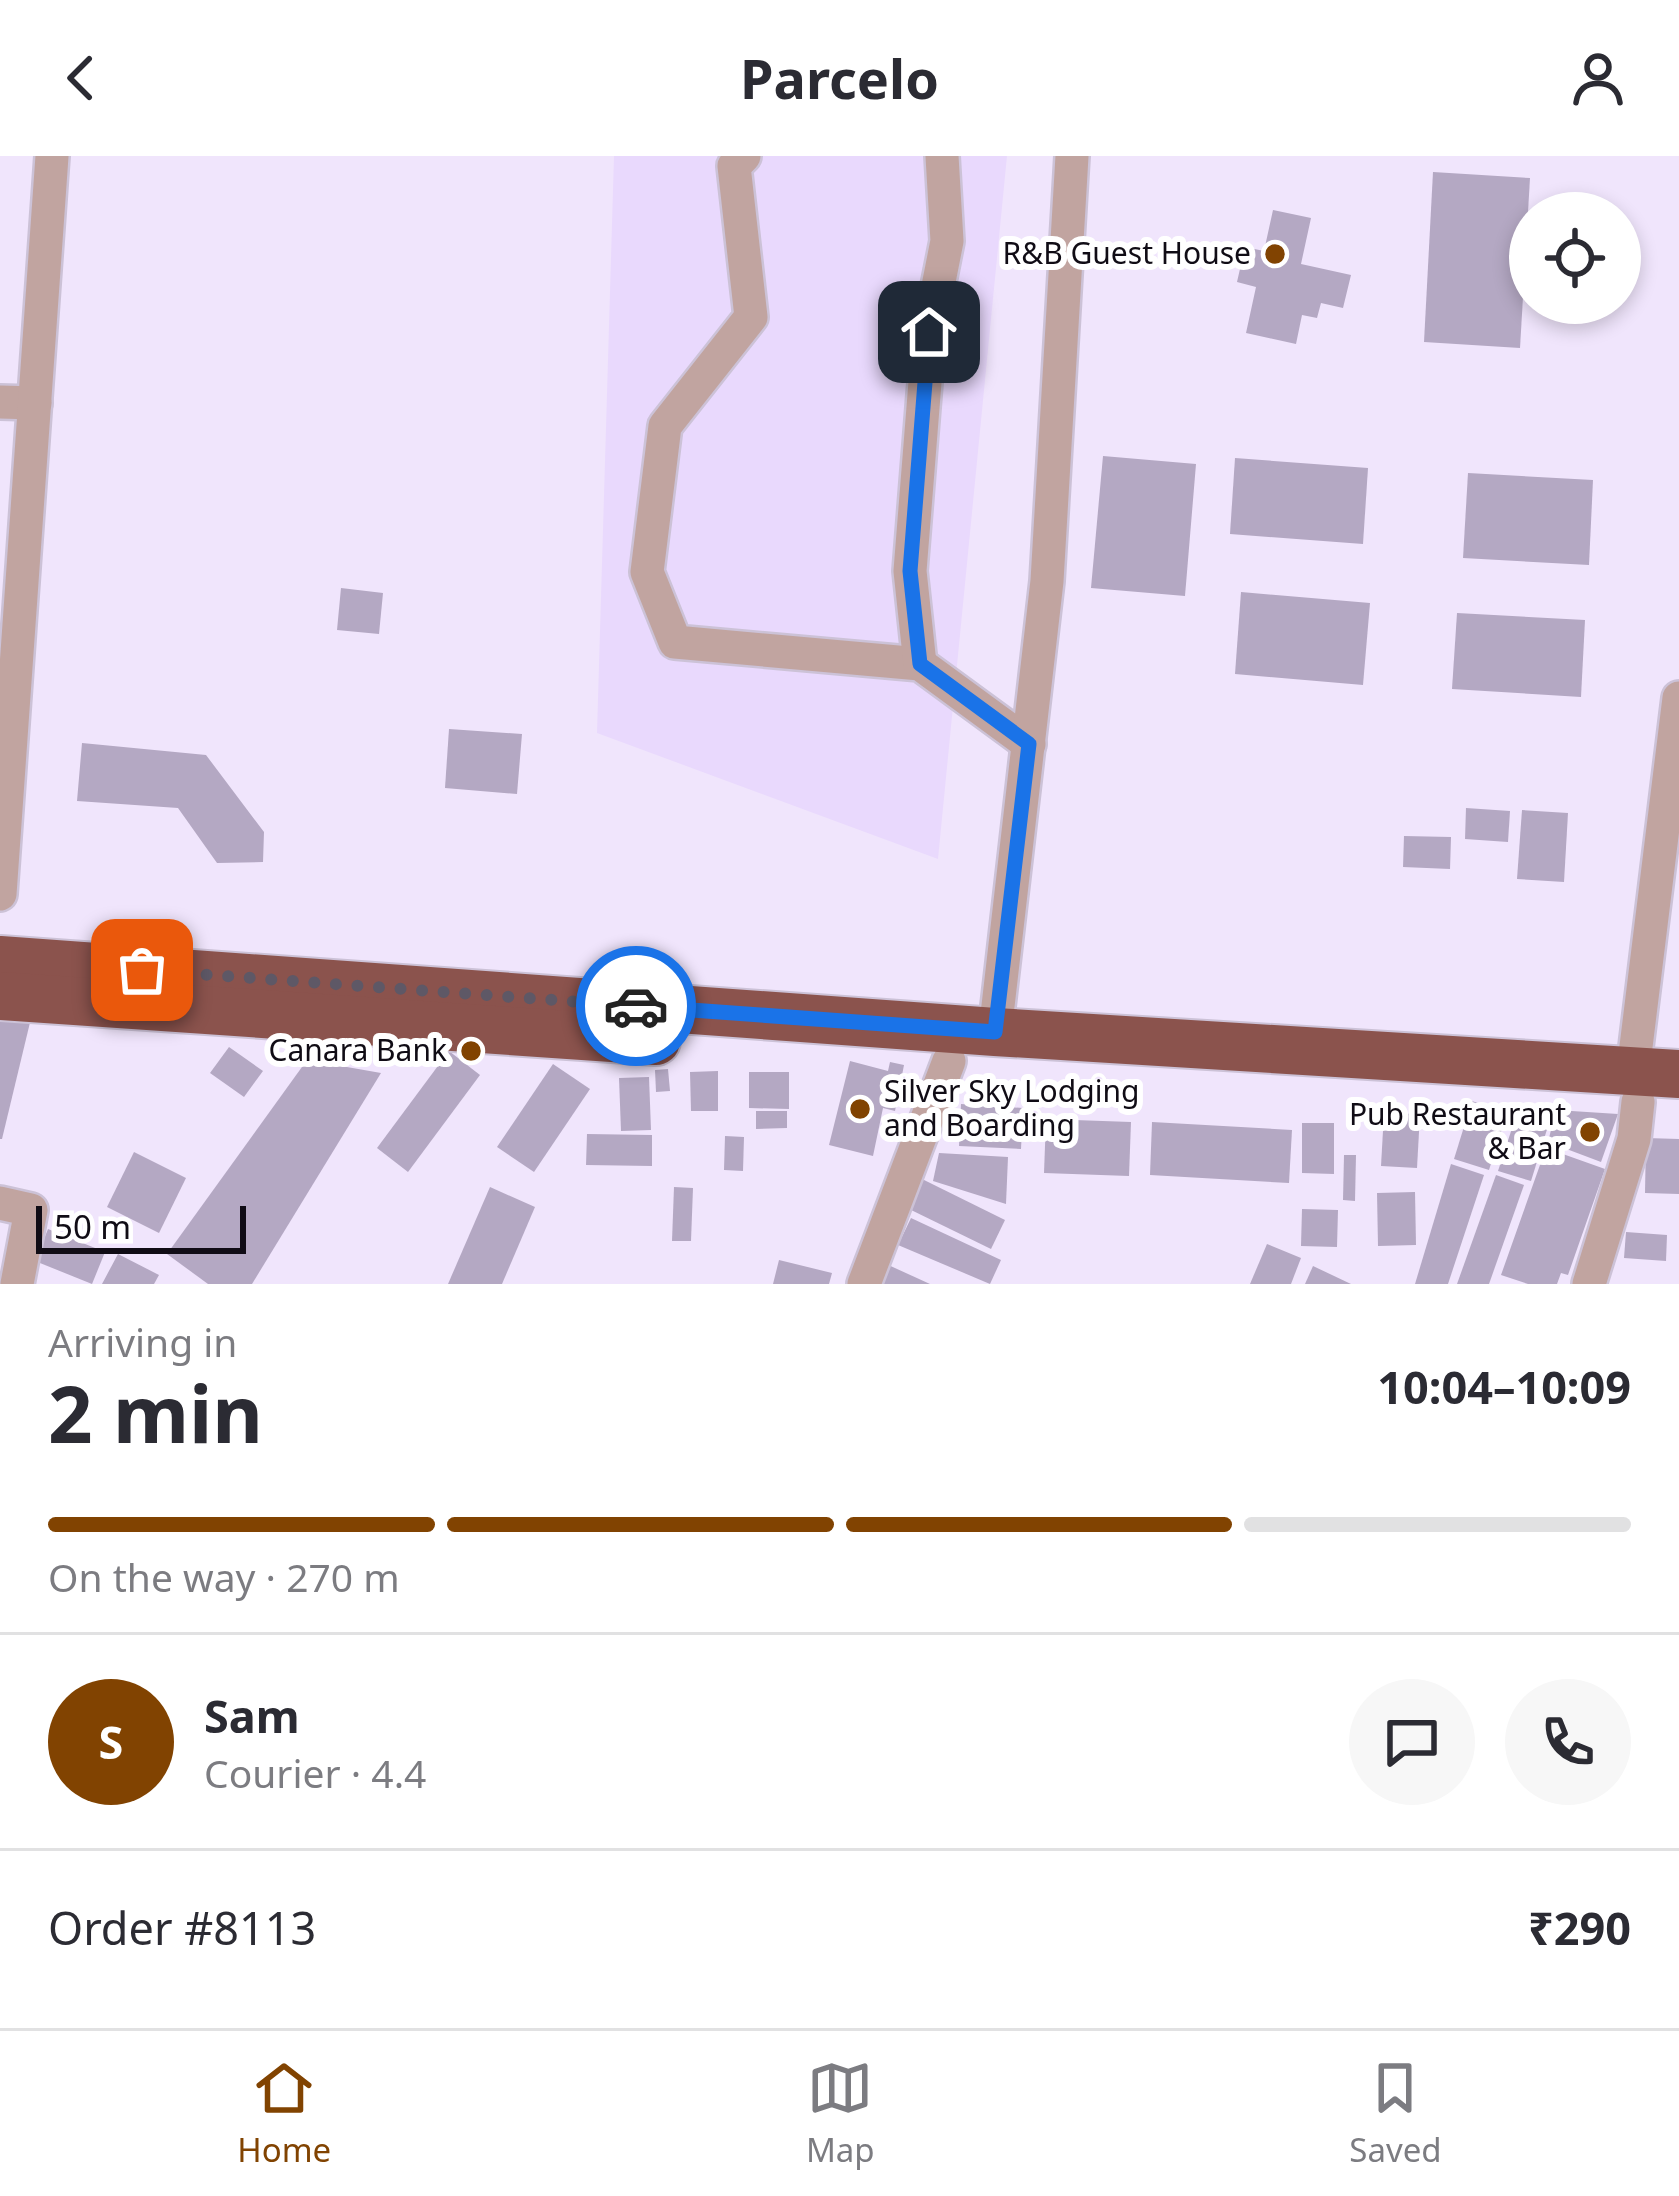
<!DOCTYPE html>
<html lang="en">
<head>
<meta charset="utf-8">
<style>
	body { margin:0; font-family:"Noto Sans",sans-serif; background:#f7f7f7; color:#2b2b33; height:100vh; display:flex; flex-direction:column; font-size:45px; white-space:nowrap }
	* { box-sizing:border-box; margin:0 }
	p { font-size:39px; color:#7c7c81 }
	.icon { flex:none; width:66px; height:66px; fill:none; stroke:currentColor; stroke-width:2; stroke-linecap:round; stroke-linejoin:round }
	.map { position:relative; height:1128px; overflow:hidden }
	.drawer { display:flex; flex-direction:column; background:#fff; flex:1 }
	.drawer>* { flex:none }
	.fabs { position:absolute; left:1509px; top:36px; display:grid; gap:24px }
	.fabs a { display:grid; place-items:center; width:132px; height:132px; border-radius:50%; background:#fff; box-shadow:0 6px 18px #0003; font-size:60px }
	.scale { position:absolute; left:36px; bottom:30px; width:210px; box-sizing:border-box; padding-left:12px; border:6px solid #100c15; border-top:0; font-size:33px; line-height:42px; white-space:nowrap; color:#100c15; -webkit-text-stroke:9px #fff; paint-order:stroke }
	.pin { position:absolute; display:grid; place-items:center; width:102px; height:102px; color:#fff; margin:-51px; border-radius:24px; box-shadow:0 6px 18px #0006 }
	.courier { position:absolute; display:grid; place-items:center; width:120px; height:120px; margin:-60px; border:9px solid #1a73e8; border-radius:50%; background:#fff; color:#222; box-shadow:0 3px 15px #0007 }
	.headline em { font-style:normal; font-weight:700 }
	.headline div { display:flex; flex-direction:column-reverse }
	.headline { display:flex; align-items:center; justify-content:space-between; height:204px; padding:0 48px }
	h1 { font-size:78px; font-weight:700; line-height:90px }
	.bar { display:grid; grid-template-columns:repeat(4,1fr); gap:18px 12px; align-content:center; height:144px; padding:0 48px }
	.bar i { height:15px; border-radius:9px; background:#e1e1e2 }
	.bar .active { background:#814301 }
	.bar p { grid-column:span 4 }
	.line { display:flex; align-items:center; gap:30px; padding:0 48px; border-top:3px solid #e1e1e2 }
	.line div { flex:1 }
	.round { display:grid; place-items:center; flex:none; width:126px; height:126px; border-radius:63px; background:#f7f7f7 }
	header { display:flex; justify-content:space-between; align-items:center; height:156px; padding:0 48px; background:#fff; font-size:54px; font-weight:700 }
	.dock { display:flex; justify-content:space-around; align-items:center; height:168px; border-top:3px solid #e1e1e2; background:#fff; font-size:33px; color:#7c7c81 }
	.dock a { display:grid; justify-items:center; gap:6px }
	.dock .active { color:#814301 }
	.map>svg:first-child { display:block }
	.built { fill:#e9d9fd }
	.building { fill:#b4a8c3 }
	.lines { fill:none; stroke-linecap:round; stroke-linejoin:round }
	.minor-casing { stroke:#ccc2d7; stroke-width:38 }
	.highway-casing { stroke:#ccc2d7; stroke-width:52 }
	.minor { stroke:#c1a4a0; stroke-width:33 }
	.highway { stroke:#8b534d; stroke-width:48 }
	.done { stroke:#5e5866; stroke-width:12; stroke-dasharray:0 21.6 }
	.route { stroke:#1a73e8; stroke-width:15 }
	.poi-dot { fill:#814301; stroke:#fff; stroke-width:4.5 }
	.labels { text-anchor:middle; stroke-width:12; stroke-linejoin:round; paint-order:stroke }
	.poi-label { font-size:30px; fill:#100c15; stroke:#fff; text-anchor:end }
</style>
</head>
<body>
<header><svg class="icon" aria-label="back" viewBox="0 0 24 24"><path d="M15 5l-7 7 7 7"/></svg>Parcelo<svg class="icon" aria-label="person" viewBox="0 0 24 24"><circle cx="12" cy="8" r="4"/><path d="M4 21q1-7 8-7t8 7"/></svg></header>
<div class="map">
<svg width="1679" height="1128" viewBox="0 0 1679 1128">
	<rect width="100%" height="100%" fill="#f0e5fc"/>
	<polygon class="built" points="614,0 1007,0 938,703 597,577"/>
	<g class="building">
		<polygon points="1433,16 1530,22 1520,192 1424,186"/>
		<polygon points="1273,54 1311,62 1301,108 1351,119 1343,152 1321,147 1317,162 1302,159 1296,188 1246,177 1256,131 1237,126 1245,91 1264,95"/>
		<polygon points="1103,300 1196,308 1185,440 1091,432"/>
		<polygon points="1235,302 1368,312 1363,388 1230,378"/>
		<polygon points="1468,317 1593,324 1589,409 1463,402"/>
		<polygon points="341,432 383,437 379,478 337,474"/>
		<polygon points="1241,436 1370,447 1363,529 1235,518"/>
		<polygon points="1457,457 1585,464 1581,541 1452,533"/>
		<polygon points="449,573 522,578 517,638 445,632"/>
		<polygon points="82,587 206,599 264,676 263,706 217,707 178,652 77,645"/>
		<polygon points="1466,652 1510,655 1508,686 1465,683"/>
		<polygon points="1522,654 1568,657 1564,726 1517,723"/>
		<polygon points="1404,680 1451,681 1450,713 1403,711"/>
		<polygon points="0,846 33,854 2,983 0,983"/>
		<polygon points="229,891 263,915 244,941 210,917"/>
		<polygon points="449,895 480,919 408,1016 377,992"/>
		<polygon points="307,904 381,917 252,1128 208,1128 167,1098"/>
		<polygon points="850,905 888,915 890,906 904,909 895,955 883,952 873,1000 829,989"/>
		<polygon points="553,908 590,933 534,1016 497,991"/>
		<polygon points="668,913 670,935 656,936 655,914"/>
		<polygon points="718,915 718,955 691,955 690,916"/>
		<polygon points="749,916 789,916 789,953 749,952"/>
		<polygon points="649,921 651,974 621,975 619,922"/>
		<polygon points="1472,945 1507,957 1489,1014 1454,1003"/>
		<polygon points="961,948 1023,952 1021,993 959,990"/>
		<polygon points="1556,954 1618,958 1601,1006 1548,986"/>
		<polygon points="756,955 787,955 787,972 756,973"/>
		<polygon points="1384,957 1420,958 1417,1012 1381,1010"/>
		<polygon points="1517,957 1549,967 1531,1025 1498,1015"/>
		<polygon points="1046,963 1131,966 1129,1020 1044,1017"/>
		<polygon points="1152,966 1292,974 1289,1027 1150,1019"/>
		<polygon points="1302,967 1334,967 1334,1018 1302,1017"/>
		<polygon points="587,978 652,979 652,1010 586,1009"/>
		<polygon points="725,980 744,981 743,1015 724,1014"/>
		<polygon points="1646,982 1679,983 1679,1038 1645,1037"/>
		<polygon points="1546,992 1605,1013 1568,1119 1561,1117 1557,1128 1528,1128 1501,1119"/>
		<polygon points="134,996 186,1022 159,1077 107,1051"/>
		<polygon points="939,997 1008,1001 1006,1048 933,1025"/>
		<polygon points="1344,999 1356,999 1355,1045 1343,1044"/>
		<polygon points="1451,1008 1484,1019 1448,1128 1415,1128"/>
		<polygon points="1496,1019 1524,1029 1489,1128 1457,1128"/>
		<polygon points="920,1022 1005,1064 991,1093 907,1052"/>
		<polygon points="490,1031 535,1051 502,1128 448,1128"/>
		<polygon points="674,1031 693,1032 691,1085 672,1085"/>
		<polygon points="1415,1036 1416,1089 1378,1090 1377,1037"/>
		<polygon points="1302,1053 1338,1054 1337,1091 1301,1090"/>
		<polygon points="911,1062 1001,1104 990,1128 898,1089"/>
		<polygon points="48,1073 105,1096 92,1128 35,1105"/>
		<polygon points="1626,1076 1667,1079 1666,1105 1624,1102"/>
		<polygon points="1267,1088 1301,1102 1291,1128 1250,1128"/>
		<polygon points="118,1098 159,1119 154,1128 102,1128"/>
		<polygon points="779,1104 832,1117 829,1128 773,1128"/>
		<polygon points="884,1107 930,1128 875,1128"/>
		<polygon points="1313,1110 1351,1128 1305,1128"/>
	</g>
	<g class="lines">
		<g class="minor-casing">
			<g id="minor">
				<polyline points="744,0 734,10 751,161 665,270 647,416 675,486 920,508 1029,588"/>
				<polyline points="0,246 35,247"/>
				<polyline points="920,508 910,415 929,176 947,85 942,0"/>
				<polyline points="0,738 52,0"/>
				<polyline points="995,876 1047,425 1072,0"/>
				<polyline points="1633,915 1679,542"/>
				<polyline points="0,1047 31,1054 17,1128"/>
				<polyline points="864,1128 949,905"/>
				<polyline points="1589,1128 1634,983 1638,946"/>
			</g>
		</g>
		<g class="highway-casing">
			<g id="highway">
				<polyline points="0,804 995,876 1679,918"/>
				<polyline points="0,840 656,885"/>
			</g>
		</g>
		<use href="#minor" class="minor"/>
		<use href="#highway" class="highway"/>
	</g>
	<g class="lines">
		<polyline class="done" points="142,814 636,850"/>
		<polyline class="route" points="636,850 995,876 1029,588 920,508 910,415 929,176"/>
	</g>
	<g class="poi-dot">
		<circle cx="1275" cy="98" r="12"/>
		<circle cx="471" cy="895" r="12"/>
		<circle cx="860" cy="953" r="12"/>
		<circle cx="1590" cy="976" r="12"/>
	</g>
	<g class="labels">
		<g class="poi-label">
			<text x="1251" y="108">R&amp;B Guest House</text>
			<text x="447" y="905">Canara Bank</text>
			<text x="884" y="946" text-anchor="start">Silver Sky Lodging<tspan x="884" dy="34">and Boarding</tspan></text>
			<text x="1566" y="969">Pub Restaurant<tspan x="1566" dy="34">&amp; Bar</tspan></text>
		</g>
	</g>
</svg>
<div class="fabs">
<a><svg class="icon" aria-label="locate" viewBox="0 0 24 24"><circle cx="12" cy="12" r="6"/><path d="M12 2v4M12 18v4M2 12h4M18 12h4"/></svg></a>
</div>
<div class="scale">50 m</div>
<div class="pin" style="left:142px;top:814px;background:#ea580c"><svg class="icon" aria-label="bag" viewBox="0 0 24 24"><path d="M5 8h14l-1 12H6zM9 8a3 3 0 0 1 6 0"/></svg></div>
<div class="pin" style="left:929px;top:176px;background:#1f2937"><svg class="icon" aria-label="home" viewBox="0 0 24 24"><path d="M3 11l9-7 9 7M6 9v11h12V9"/></svg></div>
<div class="courier" style="left:636px;top:850px"><svg class="icon" aria-label="car" viewBox="0 0 24 24"><path d="M5 17H2v-5l4-1 3-4h7l3 4 3 1v5h-3M9 17h6M6 11h13"/><circle cx="7" cy="17" r="2"/><circle cx="17" cy="17" r="2"/></svg></div>
</div>
<section class="drawer">
<div class="headline"><div><h1>2 min</h1><p>Arriving in</p></div><em>10:04–10:09</em></div>
<div class="bar"><i class="active"></i><i class="active"></i><i class="active"></i><i></i><p>On the way · 270 m</p></div>
<div class="line" style="height:216px"><b class="round" style="background:#814301;color:#fff">S</b><div><b>Sam</b><p>Courier · 4.4</p></div><a class="round"><svg class="icon" aria-label="chat" viewBox="0 0 24 24"><path d="M4 5h16v11H9l-5 4z"/></svg></a><a class="round"><svg class="icon" aria-label="phone" viewBox="0 0 24 24"><path d="M5 4h4l2 5-3 2q2 4 5 5l2-3 5 2v4C11 20 4 13 5 4z"/></svg></a></div>
<div class="line" style="height:156px"><div>Order #8113</div><b>₹290</b></div>
</section>
<nav class="dock">
<a class="active"><svg class="icon" aria-label="home" viewBox="0 0 24 24"><path d="M3 11l9-7 9 7M6 9v11h12V9"/></svg>Home</a>
<a><svg class="icon" aria-label="map" viewBox="0 0 24 24"><path d="M3 6l6-2 6 2 6-2v14l-6 2-6-2-6 2zM9 4v14M15 6v14"/></svg>Map</a>
<a><svg class="icon" aria-label="saved" viewBox="0 0 24 24"><path d="M7 4h10v16l-5-4-5 4z"/></svg>Saved</a>
</nav>
</body>
</html>
